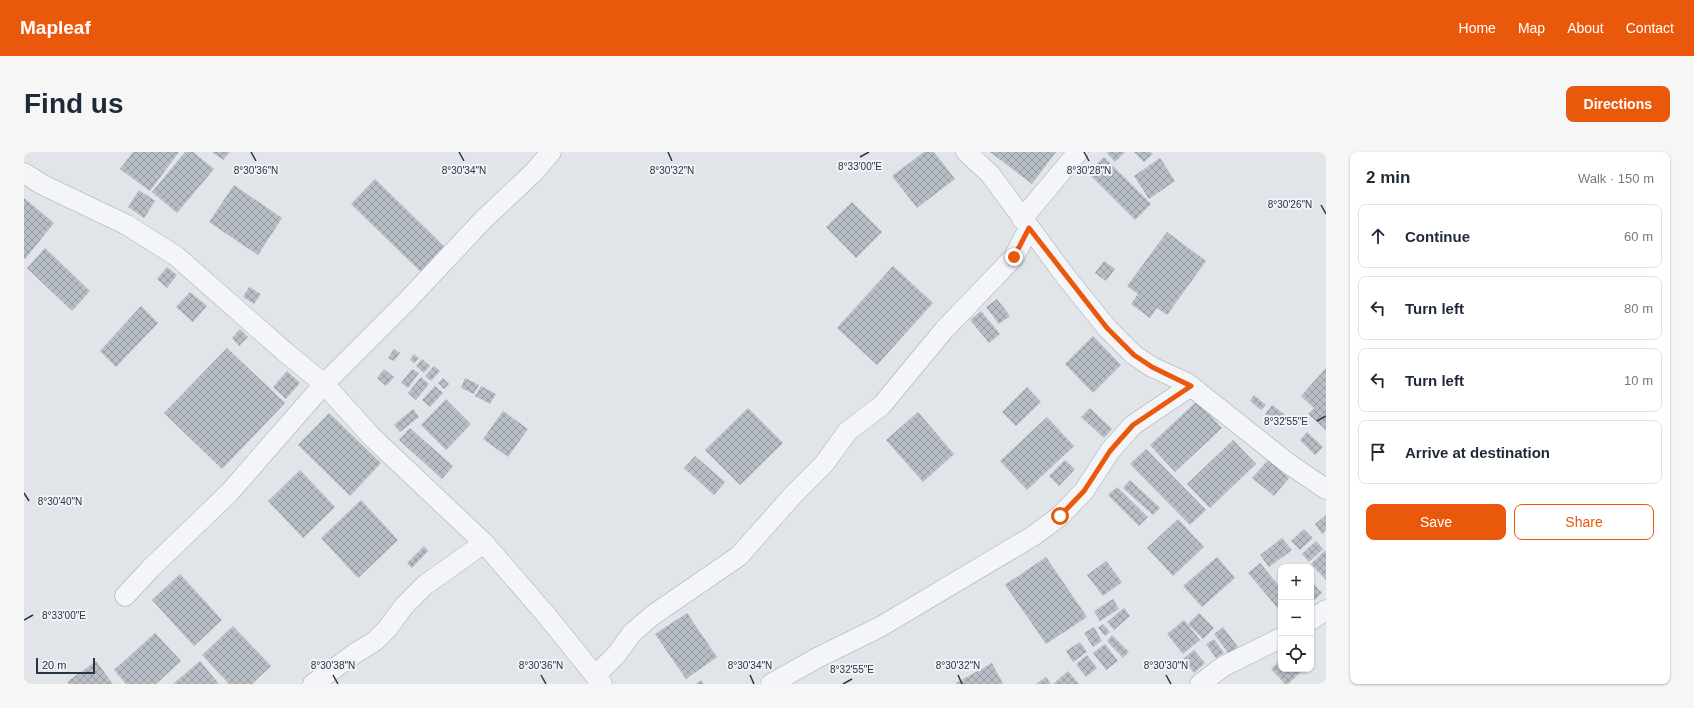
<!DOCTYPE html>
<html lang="en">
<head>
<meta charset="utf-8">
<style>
  body { margin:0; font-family:Arial,sans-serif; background:#f6f6f7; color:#1f2937 }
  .controls { position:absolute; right:12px; bottom:12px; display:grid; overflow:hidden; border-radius:8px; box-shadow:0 1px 3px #0004 }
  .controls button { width:36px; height:36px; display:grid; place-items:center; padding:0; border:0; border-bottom:1px solid #e0e1e3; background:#fff; color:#1f2937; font:20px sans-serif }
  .scale { position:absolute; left:12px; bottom:10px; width:59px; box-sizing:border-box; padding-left:4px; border:2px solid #293341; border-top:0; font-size:11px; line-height:14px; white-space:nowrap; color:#293341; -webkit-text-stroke:3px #f0f3f7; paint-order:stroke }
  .stop { position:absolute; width:12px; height:12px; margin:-9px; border:3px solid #ea580c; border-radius:50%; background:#fff }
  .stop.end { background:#ea580c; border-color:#fff; box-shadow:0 1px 4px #0008 }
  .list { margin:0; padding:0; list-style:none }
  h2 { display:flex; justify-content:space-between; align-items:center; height:52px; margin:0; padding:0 16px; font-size:17px }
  h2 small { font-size:13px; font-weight:400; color:#747a83 }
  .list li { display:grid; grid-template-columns:26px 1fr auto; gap:12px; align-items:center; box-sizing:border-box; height:64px; margin:0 8px 8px; padding:0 8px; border:1px solid #e0e1e3; border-radius:8px }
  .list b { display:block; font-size:15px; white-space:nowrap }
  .list em { font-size:13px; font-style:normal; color:#747a83 }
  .actions { display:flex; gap:8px; padding:12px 16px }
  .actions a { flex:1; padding:9px 0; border:1px solid #ea580c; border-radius:8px; text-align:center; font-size:14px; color:#ea580c }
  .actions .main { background:#ea580c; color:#fff }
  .icon { flex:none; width:22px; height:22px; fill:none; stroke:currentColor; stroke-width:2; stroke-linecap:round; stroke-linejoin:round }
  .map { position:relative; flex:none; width:1302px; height:532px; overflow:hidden; border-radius:8px }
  header { display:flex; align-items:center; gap:24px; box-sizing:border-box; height:56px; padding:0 20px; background:#ea580c; color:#fff }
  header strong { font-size:19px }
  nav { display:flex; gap:22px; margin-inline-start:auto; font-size:14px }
  .intro { display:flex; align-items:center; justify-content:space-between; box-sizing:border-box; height:96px; padding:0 24px }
  h1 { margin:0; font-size:28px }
  .button { padding:10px 18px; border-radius:8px; background:#ea580c; color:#fff; font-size:14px; font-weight:700 }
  main { display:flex; gap:24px; padding:0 24px }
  aside { flex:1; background:#fff; border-radius:8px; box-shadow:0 1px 3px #0004 }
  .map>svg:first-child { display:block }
</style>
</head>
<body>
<header>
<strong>Mapleaf</strong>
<nav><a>Home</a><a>Map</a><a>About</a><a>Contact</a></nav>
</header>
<div class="intro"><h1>Find us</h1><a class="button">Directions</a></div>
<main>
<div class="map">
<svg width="1302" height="532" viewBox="0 0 1302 532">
  <defs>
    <pattern id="building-cross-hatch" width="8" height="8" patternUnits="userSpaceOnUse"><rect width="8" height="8" fill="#b8bec6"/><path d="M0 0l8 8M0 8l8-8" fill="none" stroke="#969ba2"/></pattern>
  </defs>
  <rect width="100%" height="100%" fill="#e1e4e9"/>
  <g fill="url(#building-cross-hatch)">
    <polygon points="109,0 155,0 126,39 96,17"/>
    <polygon points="161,0 169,0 190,17 153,61 128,40"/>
    <polygon points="188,0 206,0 199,8"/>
    <polygon points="900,0 910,0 931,27 893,56 868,24"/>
    <polygon points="966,0 1032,0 1008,32"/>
    <polygon points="1084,0 1101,0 1091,10 1083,1"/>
    <polygon points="1110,0 1126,0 1129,2 1120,10"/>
    <polygon points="1080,5 1127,52 1111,68 1064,21"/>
    <polygon points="1136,6 1151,29 1125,47 1110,24"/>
    <polygon points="351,27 424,98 400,123 327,52"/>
    <polygon points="210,33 258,66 234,103 185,70"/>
    <polygon points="115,38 131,49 120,66 104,55"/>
    <polygon points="0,46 30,71 1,107 0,106"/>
    <polygon points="828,50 858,80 832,106 802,75"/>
    <polygon points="1143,80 1182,109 1143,163 1133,156 1126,166 1107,152 1114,142 1103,134"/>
    <polygon points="21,96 66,139 48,159 3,116"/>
    <polygon points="1080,109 1091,117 1082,129 1071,121"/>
    <polygon points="869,114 909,151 853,213 813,176"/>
    <polygon points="143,115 153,123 143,136 133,127"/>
    <polygon points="225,135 237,142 230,152 219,145"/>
    <polygon points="166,140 183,154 169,170 152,155"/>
    <polygon points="973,147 986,164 975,172 962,155"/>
    <polygon points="117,154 134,171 92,215 76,199"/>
    <polygon points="957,159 976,182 965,191 946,168"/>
    <polygon points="216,177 224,185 215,194 208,186"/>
    <polygon points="1069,184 1097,213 1069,241 1041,212"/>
    <polygon points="203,196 261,251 198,317 140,261"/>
    <polygon points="370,197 376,201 370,209 364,206"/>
    <polygon points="390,202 395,206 390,211 386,208"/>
    <polygon points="398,207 406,214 400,221 392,214"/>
    <polygon points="410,214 416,219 407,229 401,224"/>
    <polygon points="1302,216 1302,278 1284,262 1290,256 1277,244"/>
    <polygon points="360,217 370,225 362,234 353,226"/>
    <polygon points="388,217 395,221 384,236 377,231"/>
    <polygon points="263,219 276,231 262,247 249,235"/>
    <polygon points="397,225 405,232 392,248 384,241"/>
    <polygon points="419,226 425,232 420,237 414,231"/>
    <polygon points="441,226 455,233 450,242 437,236"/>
    <polygon points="411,234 419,241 406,255 398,248"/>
    <polygon points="457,234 472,242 466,252 451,244"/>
    <polygon points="1003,235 1017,250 992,274 978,260"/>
    <polygon points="1230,243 1242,253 1237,258 1226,249"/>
    <polygon points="422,247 447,272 422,298 397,273"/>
    <polygon points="1173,249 1198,276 1151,320 1126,293"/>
    <polygon points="1248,253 1264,265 1257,275 1241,262"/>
    <polygon points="724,256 759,291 716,333 681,298"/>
    <polygon points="1066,256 1088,277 1080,286 1057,265"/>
    <polygon points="389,257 395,265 376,280 370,273"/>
    <polygon points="479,259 504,277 484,305 459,287"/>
    <polygon points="894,260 930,302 899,330 862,288"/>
    <polygon points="305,261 357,311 326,344 274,293"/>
    <polygon points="1023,265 1050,294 1003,338 976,309"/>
    <polygon points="386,276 429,314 418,327 375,288"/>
    <polygon points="1283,280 1299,295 1291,303 1276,288"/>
    <polygon points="1209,288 1232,312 1186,356 1163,332"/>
    <polygon points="1122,297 1182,358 1166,373 1106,312"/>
    <polygon points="671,304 701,330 690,343 660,316"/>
    <polygon points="1041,308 1051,317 1035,334 1025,324"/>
    <polygon points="1244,308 1265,326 1250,344 1228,326"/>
    <polygon points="276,318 311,355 279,386 244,349"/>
    <polygon points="1106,328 1136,356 1129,363 1099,336"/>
    <polygon points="1093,335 1124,365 1115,374 1084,343"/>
    <polygon points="337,348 374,388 334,426 297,386"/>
    <polygon points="1302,363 1302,378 1298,382 1291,372"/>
    <polygon points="1154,367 1180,395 1149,424 1123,396"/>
    <polygon points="1280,377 1289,386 1276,398 1267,389"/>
    <polygon points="1258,386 1268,398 1245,415 1236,403"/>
    <polygon points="1292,389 1299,397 1285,410 1278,402"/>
    <polygon points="400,394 404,399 388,416 383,411"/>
    <polygon points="1301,398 1302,400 1302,428 1287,412"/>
    <polygon points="1022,405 1063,465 1022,492 981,433"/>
    <polygon points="1193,405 1211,426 1178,455 1159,434"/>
    <polygon points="1082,409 1098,430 1079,444 1063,423"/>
    <polygon points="1236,411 1257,436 1257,460 1224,421"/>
    <polygon points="156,422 198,468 170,494 128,448"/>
    <polygon points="1287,429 1298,441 1287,451"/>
    <polygon points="1089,447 1095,457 1076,469 1070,459"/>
    <polygon points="1100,456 1106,464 1090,478 1083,470"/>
    <polygon points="663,461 693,505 662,527 631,482"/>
    <polygon points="1175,461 1190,476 1179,487 1164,472"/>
    <polygon points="1160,468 1176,488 1159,502 1143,482"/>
    <polygon points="1079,472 1086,480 1081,484 1074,476"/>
    <polygon points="209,474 247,514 228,532 205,532 178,503"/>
    <polygon points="1070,475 1078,489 1069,495 1060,481"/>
    <polygon points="1199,475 1214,495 1205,502 1190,482"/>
    <polygon points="131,481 157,509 132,532 102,532 90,518"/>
    <polygon points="1088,483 1105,500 1099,506 1083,489"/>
    <polygon points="1190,487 1200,501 1192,506 1182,492"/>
    <polygon points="1056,490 1063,500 1049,510 1042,499"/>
    <polygon points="1081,492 1094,509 1082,518 1069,501"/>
    <polygon points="1170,498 1181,511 1170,521 1159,507"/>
    <polygon points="1063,503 1073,516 1062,525 1052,512"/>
    <polygon points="1257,507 1257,517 1280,517 1264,532 1261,532 1247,517"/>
    <polygon points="72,509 89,532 45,532 43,530"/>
    <polygon points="176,509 195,532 149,532"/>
    <polygon points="968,511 979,532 933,532 932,531"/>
    <polygon points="1044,519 1055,532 1029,532"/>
    <polygon points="1022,525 1027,532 1012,532"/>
    <polygon points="677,528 680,532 672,532"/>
  </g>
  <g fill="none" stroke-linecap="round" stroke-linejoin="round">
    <g stroke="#a6abb3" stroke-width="21">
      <g id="minor">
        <polyline points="527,0 510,20 459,68 383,149 300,232 348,285 460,391 523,464 578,532"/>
        <polyline points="942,0 966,22 1042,125 1083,176 1110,203 1128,215 1163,231 1265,312 1302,337"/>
        <polyline points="0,21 19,33 103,73 152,104 260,199 300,232 205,341 127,416 101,444"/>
        <polyline points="998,67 1054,0"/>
        <polyline points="1287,468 1302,458"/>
        <polyline points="571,524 593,502 608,481 629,463 715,404 769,343 800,312 824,279 858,253 920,178 990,105 1005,76"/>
        <polyline points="289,532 330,502 351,489 363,477 380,454 401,433 460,391"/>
        <polyline points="747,532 793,506 856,475 1009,384 1036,364 1060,339 1086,299 1109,273 1167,234"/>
        <polyline points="1176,532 1200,514 1257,486"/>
      </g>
    </g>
    <use href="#minor" stroke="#f4f5f8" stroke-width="20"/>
  </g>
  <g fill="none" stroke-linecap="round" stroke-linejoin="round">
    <polyline stroke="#ea580c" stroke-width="5" points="990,105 1005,76 1083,176 1110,203 1128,215 1167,234 1109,273 1086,299 1060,339 1036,364"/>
  </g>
  <path fill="none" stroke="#293341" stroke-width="1.5" d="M227 0 232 9M435 0 440 9M644 0 648 9M1060 0 1065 9M836 5 845 0M1297 53 1302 62M1293 269 1302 264M0 341 5 349M0 468 9 463M309 523 314 532M517 523 522 532M726 523 730 532M934 523 938 532M1142 523 1147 532M819 532 828 527"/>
  <g font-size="10" text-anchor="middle" fill="#293341" stroke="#f0f3f7" stroke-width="4" stroke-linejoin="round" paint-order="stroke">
    <text x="836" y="18">8°33'00"E</text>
    <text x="232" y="22">8°30'36"N</text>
    <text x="440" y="22">8°30'34"N</text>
    <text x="648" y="22">8°30'32"N</text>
    <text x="1065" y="22">8°30'28"N</text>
    <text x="1266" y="56">8°30'26"N</text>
    <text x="1262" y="273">8°32'55"E</text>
    <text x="36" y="353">8°30'40"N</text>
    <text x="40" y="467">8°33'00"E</text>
    <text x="309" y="517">8°30'38"N</text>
    <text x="517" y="517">8°30'36"N</text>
    <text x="726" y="517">8°30'34"N</text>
    <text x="934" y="517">8°30'32"N</text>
    <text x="1142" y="517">8°30'30"N</text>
    <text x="828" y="521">8°32'55"E</text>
  </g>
</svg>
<div class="controls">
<button>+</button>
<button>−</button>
<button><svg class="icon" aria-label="locate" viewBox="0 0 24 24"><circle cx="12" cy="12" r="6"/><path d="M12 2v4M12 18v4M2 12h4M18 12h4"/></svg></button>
</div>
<div class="scale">20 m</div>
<div class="stop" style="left:1036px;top:364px"></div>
<div class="stop end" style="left:990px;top:105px"></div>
</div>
<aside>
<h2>2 min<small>Walk · 150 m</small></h2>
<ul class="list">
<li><svg class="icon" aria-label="ahead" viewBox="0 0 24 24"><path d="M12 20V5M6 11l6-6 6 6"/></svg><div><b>Continue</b></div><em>60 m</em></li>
<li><svg class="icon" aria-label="left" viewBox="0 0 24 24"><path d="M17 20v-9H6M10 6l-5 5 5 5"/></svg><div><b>Turn left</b></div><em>80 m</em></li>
<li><svg class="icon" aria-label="left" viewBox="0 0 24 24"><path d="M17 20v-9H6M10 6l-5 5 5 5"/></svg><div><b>Turn left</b></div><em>10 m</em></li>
<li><svg class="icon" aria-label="arrive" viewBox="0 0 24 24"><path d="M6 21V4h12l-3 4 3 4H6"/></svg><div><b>Arrive at destination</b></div></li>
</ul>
<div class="actions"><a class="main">Save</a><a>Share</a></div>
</aside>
</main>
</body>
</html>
